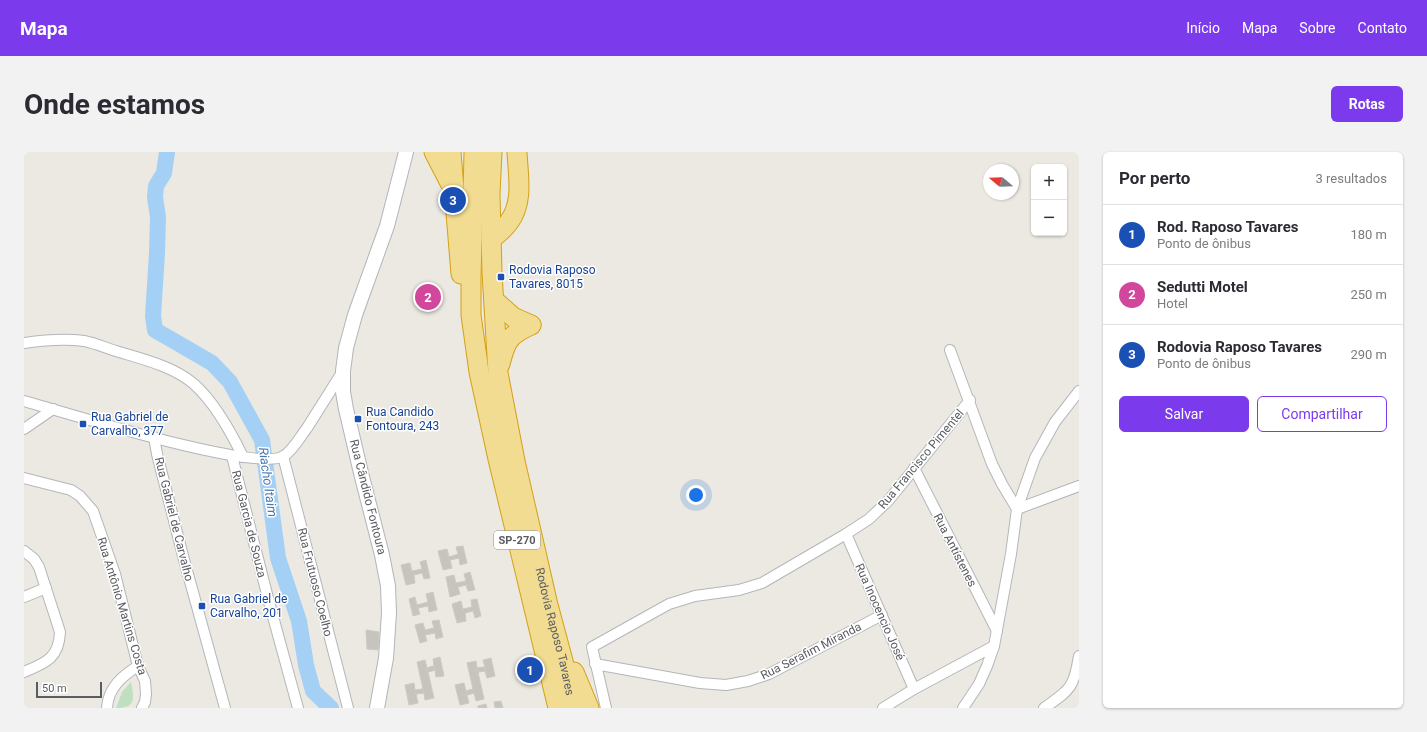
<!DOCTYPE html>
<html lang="pt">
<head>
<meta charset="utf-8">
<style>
  body { margin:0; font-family:Roboto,sans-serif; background:#f2f2f3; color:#2b2b33 }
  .controls { position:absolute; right:12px; top:12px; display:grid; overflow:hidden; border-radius:6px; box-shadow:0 1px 3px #0004 }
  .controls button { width:36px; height:36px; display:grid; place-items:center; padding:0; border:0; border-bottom:1px solid #e1e1e2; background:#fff; color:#2b2b33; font:20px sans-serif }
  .compass { position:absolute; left:959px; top:12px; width:36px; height:36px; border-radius:50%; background:#fff; box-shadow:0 1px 3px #0004; rotate:289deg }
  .scale { position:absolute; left:12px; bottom:10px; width:66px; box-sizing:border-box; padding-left:4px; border:2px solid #595c60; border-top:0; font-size:11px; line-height:14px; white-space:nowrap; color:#595c60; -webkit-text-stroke:3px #fff; paint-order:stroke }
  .you { position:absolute; left:672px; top:343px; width:14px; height:14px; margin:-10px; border:3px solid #fff; border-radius:50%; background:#1a73e8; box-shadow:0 0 0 6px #1a73e833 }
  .badge { display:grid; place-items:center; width:26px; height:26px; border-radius:50%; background:#7c3aed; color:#fff; font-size:13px; font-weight:700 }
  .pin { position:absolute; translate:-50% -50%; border:2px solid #fff; box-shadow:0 1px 4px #0006 }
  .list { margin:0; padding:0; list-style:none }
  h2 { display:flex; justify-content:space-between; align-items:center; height:52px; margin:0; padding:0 16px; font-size:17px }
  h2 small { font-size:13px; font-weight:400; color:#7c7c81 }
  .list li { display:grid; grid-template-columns:26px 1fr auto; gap:12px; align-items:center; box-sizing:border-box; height:60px; padding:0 16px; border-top:1px solid #e1e1e2 }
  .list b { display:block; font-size:15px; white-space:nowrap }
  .list p { margin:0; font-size:13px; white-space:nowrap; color:#7c7c81 }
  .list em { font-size:13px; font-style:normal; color:#7c7c81 }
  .actions { display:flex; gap:8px; padding:12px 16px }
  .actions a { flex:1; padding:9px 0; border:1px solid #7c3aed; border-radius:6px; text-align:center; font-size:14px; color:#7c3aed }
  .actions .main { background:#7c3aed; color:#fff }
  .map { position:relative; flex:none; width:1055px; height:556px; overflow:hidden; border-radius:6px }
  header { display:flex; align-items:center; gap:24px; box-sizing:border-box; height:56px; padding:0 20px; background:#7c3aed; color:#fff }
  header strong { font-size:19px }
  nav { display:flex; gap:22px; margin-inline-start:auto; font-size:14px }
  .intro { display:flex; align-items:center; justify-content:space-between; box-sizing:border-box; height:96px; padding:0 24px }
  h1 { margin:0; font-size:28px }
  .button { padding:10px 18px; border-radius:6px; background:#7c3aed; color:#fff; font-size:14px; font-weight:700 }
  main { display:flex; gap:24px; padding:0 24px }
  aside { flex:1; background:#fff; border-radius:6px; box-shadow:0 1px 3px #0004 }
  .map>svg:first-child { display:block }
</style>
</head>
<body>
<header>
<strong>Mapa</strong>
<nav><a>Início</a><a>Mapa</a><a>Sobre</a><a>Contato</a></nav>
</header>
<div class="intro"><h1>Onde estamos</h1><a class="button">Rotas</a></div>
<main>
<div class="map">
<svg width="1055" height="556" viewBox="0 0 1055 556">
  <rect width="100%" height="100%" fill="#ebe9e1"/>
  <path fill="#bfe0c0" d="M107 530C110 546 113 556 92 556L98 540Z"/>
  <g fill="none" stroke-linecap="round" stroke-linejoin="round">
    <polyline stroke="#a5d0f6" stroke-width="16" points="143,0 140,21 132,34 131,45 134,65 133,101 129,164 131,178 188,211 206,230 238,288 254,406 275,469 282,513 289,539 307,556"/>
  </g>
  <g fill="#c6c4be" stroke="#cfcac0">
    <polygon points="439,394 443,411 436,413 435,406 426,408 428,416 419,418 414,399 423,397 425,405 434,402 432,395"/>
    <polygon points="402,408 406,426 400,427 398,421 390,423 391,431 382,433 377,413 386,411 388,419 398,417 396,410"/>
    <polygon points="446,420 451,438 444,439 442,433 434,435 436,442 426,445 422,425 430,423 432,431 442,429 440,422"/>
    <polygon points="409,440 413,458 405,460 404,454 394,456 396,462 389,464 385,447 391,445 393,453 404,450 402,442"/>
    <polygon points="453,447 457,464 451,466 449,459 441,461 442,469 433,471 428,452 437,449 439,457 448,455 447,448"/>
    <polygon points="415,468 419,485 412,487 411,481 401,483 403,489 396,491 391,473 399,471 401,478 410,476 408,469"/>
    <polygon points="342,478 355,480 354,498 343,497"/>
    <polygon points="416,505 420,524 412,525 411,518 404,520 410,546 401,548 400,541 392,542 394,551 385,553 381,533 390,531 391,538 399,537 393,510 401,508 403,516 410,514 409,507"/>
    <polygon points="467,506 471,524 463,526 461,519 454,520 460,547 452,549 450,541 443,543 445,551 436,553 431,533 440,531 442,539 449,537 443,511 452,509 453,516 461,515 459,508"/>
    <polygon points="410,514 411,518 404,520 403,516"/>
    <polygon points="460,515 461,519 454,520 453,516"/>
    <polygon points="399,537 400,541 392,542 391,538"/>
    <polygon points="449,537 450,541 443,543 442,539"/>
    <polygon points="477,549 479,556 471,556 470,550"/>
    <polygon points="462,552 463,556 454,556 454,554"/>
  </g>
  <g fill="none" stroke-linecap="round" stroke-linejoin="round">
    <g stroke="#b3b6ba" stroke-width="12">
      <g id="minor">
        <path d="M0 191C20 188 40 186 60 189 71 191 82 196 92 199 118 207 149 214 170 232 191 251 207 280 219 305"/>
        <polyline points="926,198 968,312 978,332 993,357 1055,334"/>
        <path d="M0 249C40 260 233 321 260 304 270 297 276 285 283 276 295 257 307 238 319 219"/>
        <polyline points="0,277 29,257"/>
        <polyline points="130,285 133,302 159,404 201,556"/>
        <polyline points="208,304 245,450 274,556"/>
        <polyline points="259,304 324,556"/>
        <polyline points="890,316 973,479"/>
        <polyline points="0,326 47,338 56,344 69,359 91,422 114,514 121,529 122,542 121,550 118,556"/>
        <polyline points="822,382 890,537"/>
        <path d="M0 399 10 407 15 415 36 480C35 506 22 511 0 520"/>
        <polyline points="0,445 22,436"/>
        <polyline points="571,512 676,531 702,533 724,529 745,522 858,463"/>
        <path d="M83 556C84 536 98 524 114 514"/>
        <polyline points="582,556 568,495 645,452 671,444 715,438 738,431 822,382 845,367 864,349 946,248"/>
        <polyline points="859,556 890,537 970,494"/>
        <polyline points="939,556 955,532 963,514 970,494 987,402 993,357 1011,306 1031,270 1055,239"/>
        <path d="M1020 556C1046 538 1050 536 1055 504"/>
      </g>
    </g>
    <g stroke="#b2b5ba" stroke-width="16">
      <polyline id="secondary" points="353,556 362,506 365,461 364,434 358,403 337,321 322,257 319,240 319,219 322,196 331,163 363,74 382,0"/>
    </g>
    <g stroke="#d5a016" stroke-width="21">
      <g id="motorway">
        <polyline points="410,0 426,31"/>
        <polyline points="427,0 437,122"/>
        <polyline points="450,0 447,128 447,163 455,220 474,307 534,556"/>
        <path id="s1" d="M468 0 466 42 468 121 474 221 491 309 524 453 539 509 549 556"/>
        <path d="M467 87C474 82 480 77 485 70 500 50 494 23 493 0"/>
        <polyline points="470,148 489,165 507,173"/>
        <path d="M476 212C482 188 485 183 507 173"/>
        <polyline points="550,520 565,556"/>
      </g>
    </g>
    <use href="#minor" stroke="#fff" stroke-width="10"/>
    <use href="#secondary" stroke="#fff" stroke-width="14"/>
    <use href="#motorway" stroke="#f2dc91" stroke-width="19"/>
  </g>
  <g fill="#1a4fb4" stroke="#fff" stroke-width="1.5">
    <rect x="473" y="121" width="8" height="8" rx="2"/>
    <rect x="330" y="263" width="8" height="8" rx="2"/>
    <rect x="55" y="268" width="8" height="8" rx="2"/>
    <rect x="174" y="450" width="8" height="8" rx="2"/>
  </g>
  <g text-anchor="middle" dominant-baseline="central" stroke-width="3" stroke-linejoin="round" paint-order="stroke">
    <rect fill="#fff" stroke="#8b8d90" stroke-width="1" x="470" y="379" width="46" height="18" rx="3"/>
    <g font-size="11" font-weight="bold" fill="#595c60">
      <text x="493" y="388">SP-270</text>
    </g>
    <g font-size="12" fill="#164399" stroke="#fff" text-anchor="start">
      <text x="485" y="118">Rodovia Raposo<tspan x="485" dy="14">Tavares, 8015</tspan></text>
      <text x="342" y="260">Rua Candido<tspan x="342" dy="14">Fontoura, 243</tspan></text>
      <text x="67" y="265">Rua Gabriel de<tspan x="67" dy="14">Carvalho, 377</tspan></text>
      <text x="186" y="447">Rua Gabriel de<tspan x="186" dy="14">Carvalho, 201</tspan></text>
    </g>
    <g font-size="12" fill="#595c60" stroke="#fff">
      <text transform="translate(897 307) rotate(-50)">Rua Francisco Pimentel</text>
      <text transform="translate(344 345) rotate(76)">Rua Cândido Fontoura</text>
      <text transform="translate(150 367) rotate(76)">Rua Gabriel de Carvalho</text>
      <text transform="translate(225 372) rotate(76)">Rua Garcia de Souza</text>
      <text transform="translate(931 398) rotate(63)">Rua Antístenes</text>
      <text transform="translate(291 430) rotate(76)">Rua Frutuoso Coelho</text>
      <text transform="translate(98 454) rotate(73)">Rua Antônio Martins Costa</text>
      <text transform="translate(856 460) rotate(66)">Rua Inocencio José</text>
      <text stroke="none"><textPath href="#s1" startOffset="486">Rodovia Raposo Tavares</textPath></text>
      <text transform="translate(787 499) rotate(-27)">Rua Serafim Miranda</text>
    </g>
    <g font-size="13" font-style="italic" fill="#4977ae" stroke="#fff">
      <text transform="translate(244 330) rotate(82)">Riacho Itaim</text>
    </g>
  </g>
</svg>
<div class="controls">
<button>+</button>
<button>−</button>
</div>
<svg class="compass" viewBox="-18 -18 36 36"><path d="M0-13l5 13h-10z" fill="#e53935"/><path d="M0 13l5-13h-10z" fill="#7c7c81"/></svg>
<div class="scale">50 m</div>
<div class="you"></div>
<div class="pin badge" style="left:506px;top:518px;background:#1a4fb4">1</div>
<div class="pin badge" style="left:404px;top:145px;background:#d1479c">2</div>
<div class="pin badge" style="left:429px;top:48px;background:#1a4fb4">3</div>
</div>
<aside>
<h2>Por perto<small>3 resultados</small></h2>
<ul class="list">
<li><span class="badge" style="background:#1a4fb4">1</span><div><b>Rod. Raposo Tavares</b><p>Ponto de ônibus</p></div><em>180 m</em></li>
<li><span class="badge" style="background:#d1479c">2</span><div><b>Sedutti Motel</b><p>Hotel</p></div><em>250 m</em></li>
<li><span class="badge" style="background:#1a4fb4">3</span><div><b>Rodovia Raposo Tavares</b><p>Ponto de ônibus</p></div><em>290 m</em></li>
</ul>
<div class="actions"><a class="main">Salvar</a><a>Compartilhar</a></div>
</aside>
</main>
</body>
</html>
